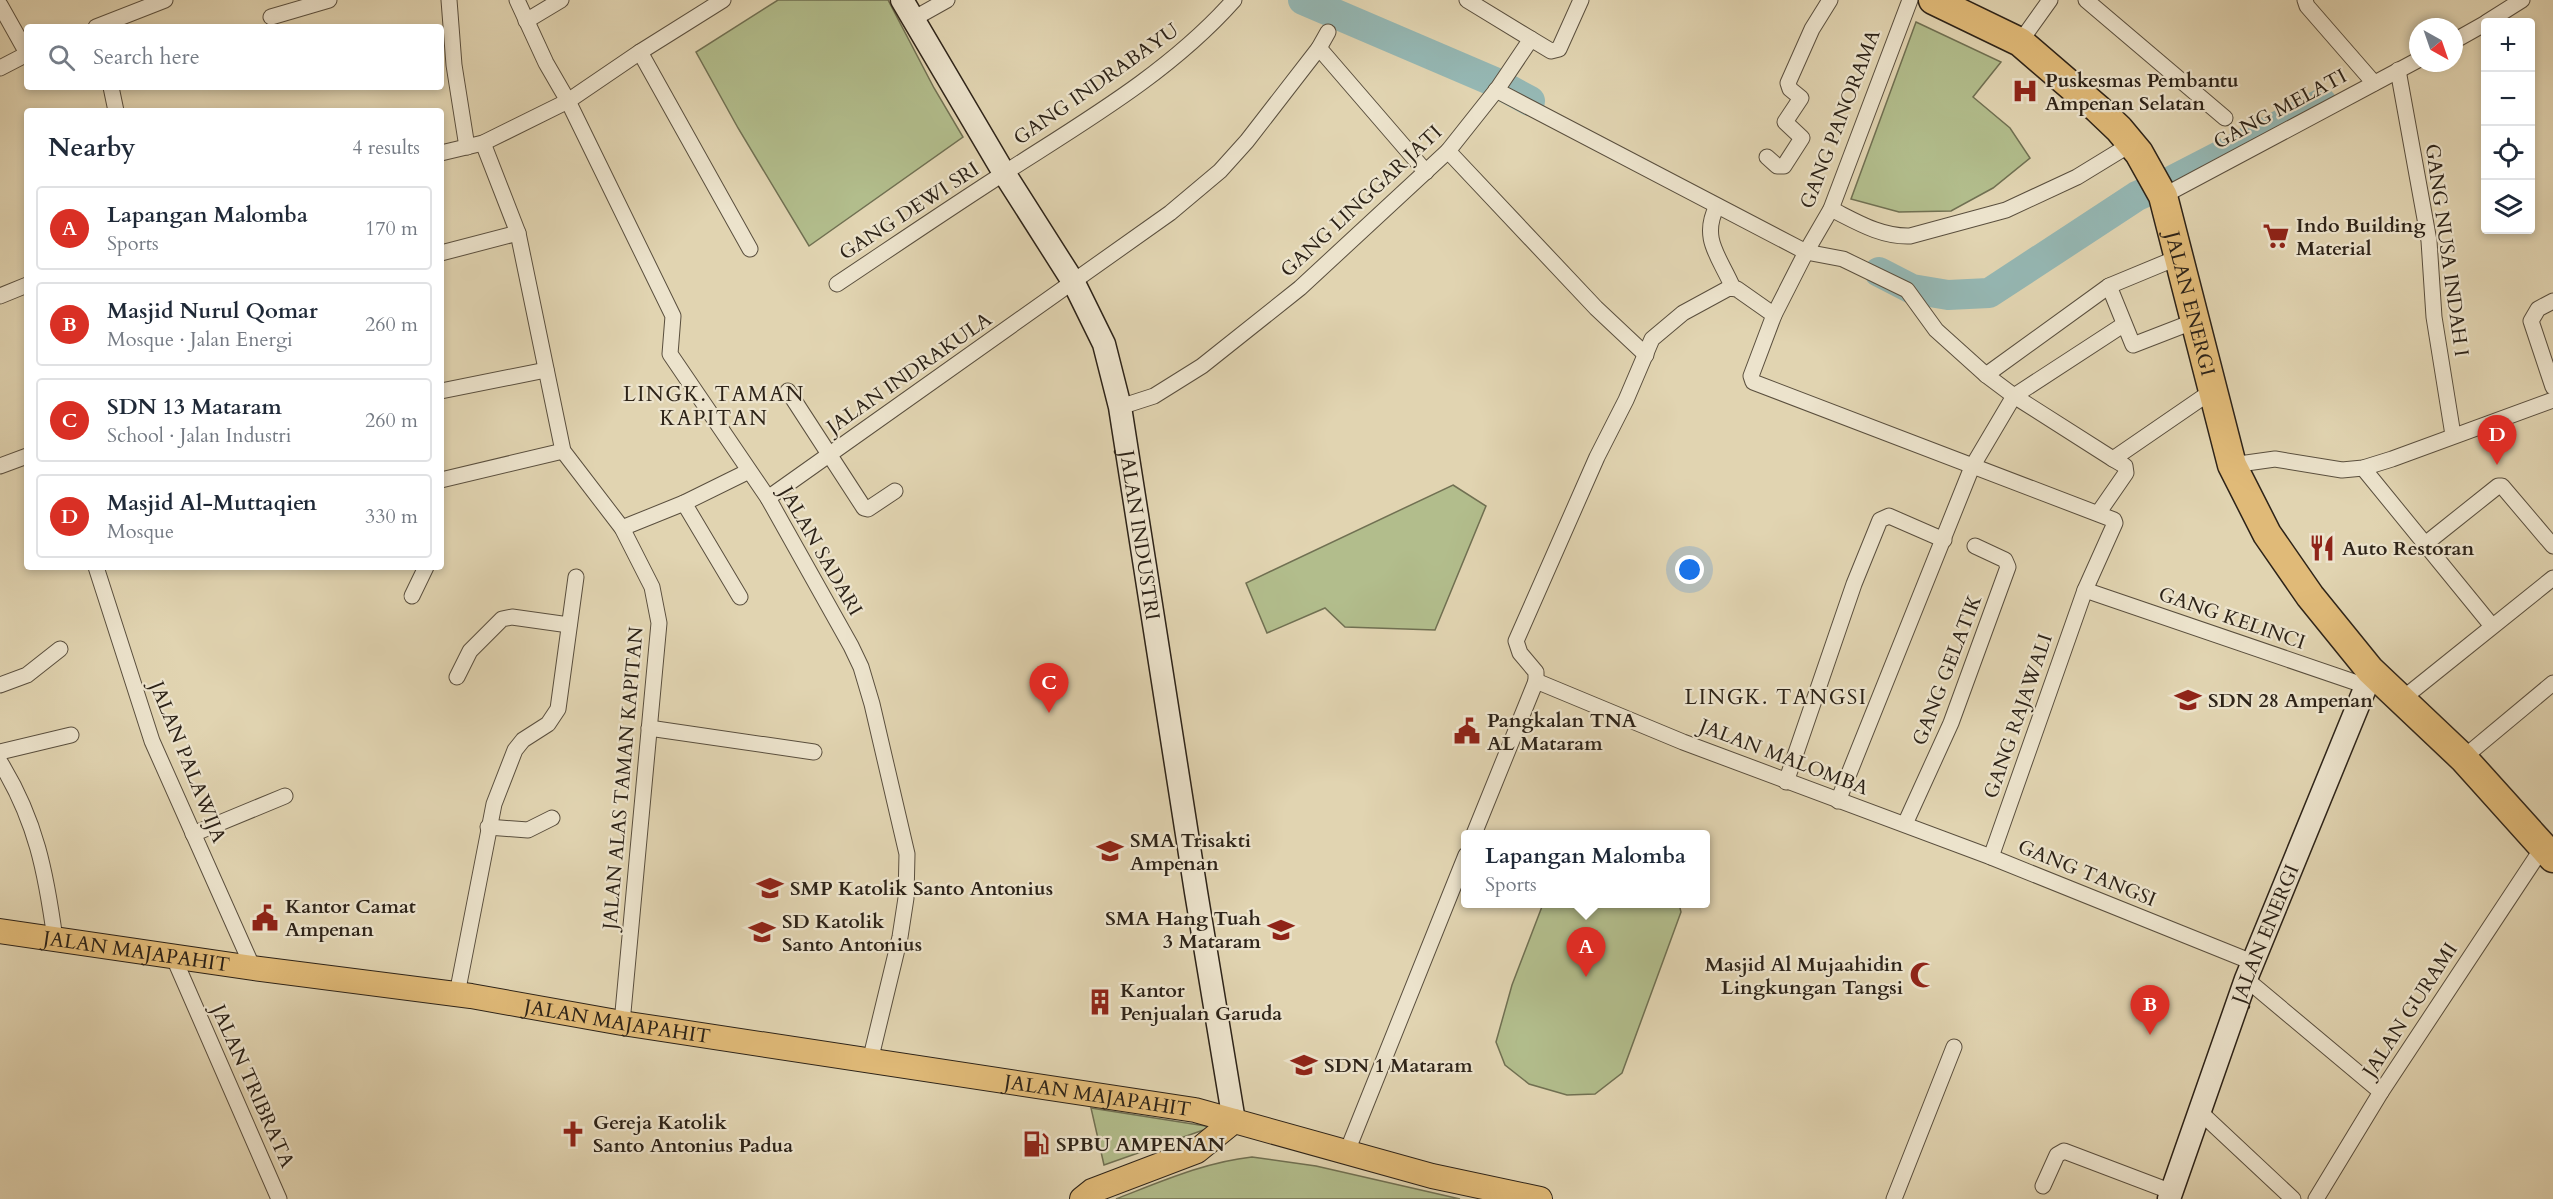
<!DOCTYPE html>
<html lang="en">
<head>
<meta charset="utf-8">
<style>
  body { margin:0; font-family:Cardo,serif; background:#f2f2f3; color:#1f2937 }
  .controls { position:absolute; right:18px; top:18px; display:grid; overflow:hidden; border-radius:6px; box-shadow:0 3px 9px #0003 }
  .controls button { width:54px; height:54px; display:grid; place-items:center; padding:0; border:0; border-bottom:2px solid #e0e1e3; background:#fff; color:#1f2937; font:30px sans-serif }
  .compass { position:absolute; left:2409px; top:18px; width:54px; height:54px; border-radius:50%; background:#fff; box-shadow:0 3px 9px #0003; rotate:140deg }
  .you { position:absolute; left:1690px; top:570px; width:21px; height:21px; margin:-15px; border:4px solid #fff; border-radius:50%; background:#1a73e8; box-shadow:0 0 0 9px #1a73e833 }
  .badge { display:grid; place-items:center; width:39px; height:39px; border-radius:50%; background:#d93025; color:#fff; font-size:20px; font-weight:700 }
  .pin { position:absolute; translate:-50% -50px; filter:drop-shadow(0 2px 3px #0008) }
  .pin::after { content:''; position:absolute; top:32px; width:21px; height:18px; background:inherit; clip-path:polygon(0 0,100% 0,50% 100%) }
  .popup { position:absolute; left:1461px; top:830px; width:249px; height:78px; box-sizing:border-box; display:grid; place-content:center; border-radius:6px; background:#fff; filter:drop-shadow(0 2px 4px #0005); font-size:20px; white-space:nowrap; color:#747a83 }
  .popup b { font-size:22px; color:#1f2937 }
  .popup::after { content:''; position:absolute; left:50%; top:100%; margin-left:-12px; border:12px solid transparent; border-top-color:#fff }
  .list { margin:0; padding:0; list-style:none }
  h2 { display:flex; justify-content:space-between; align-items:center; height:78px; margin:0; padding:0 24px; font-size:26px }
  h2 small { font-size:20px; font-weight:400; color:#747a83 }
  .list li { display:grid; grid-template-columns:39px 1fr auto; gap:18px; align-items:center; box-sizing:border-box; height:84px; margin:0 12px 12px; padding:0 12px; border:2px solid #e0e1e3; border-radius:6px }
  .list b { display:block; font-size:22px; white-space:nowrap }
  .list p { margin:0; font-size:20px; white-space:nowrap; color:#747a83 }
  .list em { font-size:20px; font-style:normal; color:#747a83 }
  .icon { flex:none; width:33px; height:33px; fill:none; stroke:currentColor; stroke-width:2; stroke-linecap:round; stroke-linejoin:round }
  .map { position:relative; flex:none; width:2553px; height:1199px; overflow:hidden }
  .search { position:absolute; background:#fff; box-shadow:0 3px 9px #0003; left:24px; top:24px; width:420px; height:66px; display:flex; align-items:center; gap:15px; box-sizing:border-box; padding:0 21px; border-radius:6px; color:#747a83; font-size:22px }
  .panel { position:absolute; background:#fff; box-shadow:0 3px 9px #0003; left:24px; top:108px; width:420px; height:462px; border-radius:6px }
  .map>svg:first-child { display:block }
</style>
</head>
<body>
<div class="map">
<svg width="2553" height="1199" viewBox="0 0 2553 1199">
  <rect width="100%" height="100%" fill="#e1d4b1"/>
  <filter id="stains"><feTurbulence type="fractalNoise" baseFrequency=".00333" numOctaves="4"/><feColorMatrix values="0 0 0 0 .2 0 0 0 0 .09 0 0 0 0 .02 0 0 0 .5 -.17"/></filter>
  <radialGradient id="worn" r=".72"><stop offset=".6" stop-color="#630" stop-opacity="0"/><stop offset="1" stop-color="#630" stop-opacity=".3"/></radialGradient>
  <g fill="#b2bd8c" stroke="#707052" stroke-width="1.5">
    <polygon points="778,0 888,0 934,88 963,137 809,246 738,128 696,52"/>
    <polygon points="1916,22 2001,62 1973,97 2010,128 2030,158 1993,188 1951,211 1899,212 1851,199"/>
    <polygon points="1453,485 1486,506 1435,630 1345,627 1325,608 1267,633 1246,583"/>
    <polygon points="1543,904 1679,904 1681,912 1622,1073 1595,1094 1567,1095 1529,1084 1505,1065 1496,1042 1512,985"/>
    <polygon points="1091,1108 1212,1127 1104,1165"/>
    <path d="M1252 1157 1316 1166 1460 1199H1116C1160 1182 1205 1162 1252 1157Z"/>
  </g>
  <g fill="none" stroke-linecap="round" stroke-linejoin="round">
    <g stroke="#95b7b3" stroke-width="30">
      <polyline points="1303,0 1497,83 1530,101"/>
      <polyline points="1879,272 1912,289 1948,295 1989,293 2137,196 2169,182 2322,103"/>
    </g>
    <g stroke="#5a4f3e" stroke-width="17">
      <g id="street">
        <polyline points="449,0 454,65 467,147"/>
        <polyline points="517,0 546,63 568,101 673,316 670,354 768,498 851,646 861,667 872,704 907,854 906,898 900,937 870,1061"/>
        <polyline points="1467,0 1531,39"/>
        <polyline points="1910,0 1831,209 1806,252 1843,259 1907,290 1936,330 1986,375 2014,396 2113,459"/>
        <polyline points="2086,0 2225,118"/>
        <polyline points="2305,0 2307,6 2374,83"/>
        <polyline points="0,5 27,53"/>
        <polyline points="271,17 329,0"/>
        <polyline points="913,19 947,0"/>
        <polyline points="526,21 561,0"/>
        <polyline points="2487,22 2522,0"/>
        <polyline points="96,27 165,0"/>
        <polyline points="2454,41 2486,23"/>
        <polyline points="2020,42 2050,0"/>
        <polyline points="1319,48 1426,172"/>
        <polyline points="640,52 750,249"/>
        <polyline points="0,68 27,54"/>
        <polyline points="2398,70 2429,241 2434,317 2453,435"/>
        <polyline points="111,87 116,111"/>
        <polyline points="1496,90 1806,252 1774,315"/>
        <polyline points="483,143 518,233 563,451 622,528 652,587 659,623 622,1023"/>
        <polyline points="1448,151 1596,308 1646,355"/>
        <polyline points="441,153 483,143 568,101 640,52 723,0"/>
        <polyline points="1767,157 1777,166 1784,166 1802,138 1785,122 1801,98 1790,89 1788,83 1812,29 1830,0"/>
        <polyline points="2163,196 2418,60"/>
        <path d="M1717 206C1700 239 1720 257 1733 288"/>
        <path d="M1831 209C1857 222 1881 237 1910 236L2006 210 2077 177 2131 144"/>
        <polyline points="441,253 518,233"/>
        <path d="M837 284C894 246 951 207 1009 170 1087 120 1171 71 1234 0"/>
        <polyline points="2109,286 2133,345 2195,321"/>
        <polyline points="0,296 27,285"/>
        <polyline points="2553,301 2538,309 2531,321 2553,387"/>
        <polyline points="1986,375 2109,286 2179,257"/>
        <polyline points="441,391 546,370"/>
        <polyline points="788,391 864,508 868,509 895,491"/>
        <polyline points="1120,407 1154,396 1202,366 1300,288 1448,151 1498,88 1531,39 1551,51 1559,49 1581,0"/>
        <polyline points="2232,465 2275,459 2342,470 2363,468 2392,459 2553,400"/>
        <polyline points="0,466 27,456"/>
        <polyline points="2363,468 2492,626"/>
        <polyline points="441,480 563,451"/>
        <polyline points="768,498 1170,213 1220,171 1247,141 1319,48 1328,32"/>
        <polyline points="684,503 740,597"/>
        <polyline points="2099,512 2126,473 2125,466 2113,459 2212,391"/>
        <polyline points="622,528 684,503 749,471"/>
        <polyline points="2424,545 2498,486 2502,486 2553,546"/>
        <polyline points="96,567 152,741 253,968"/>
        <polyline points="2085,590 2366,686"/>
        <polyline points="412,596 426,567"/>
        <polyline points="457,677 470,651 502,619 512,617 569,625"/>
        <polyline points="1536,681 1536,672 1520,653 1516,641 1597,457 1626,400 1652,339 1683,313 1729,288 1737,289 1774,315 1751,376 1753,382 2114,520 2115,523 2085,590 1991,857"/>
        <polyline points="0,685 27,675 60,649"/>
        <polyline points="2401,700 2553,578"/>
        <polyline points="649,728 814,752"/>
        <polyline points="0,752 71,735"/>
        <polyline points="2463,758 2553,683"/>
        <path d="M0 762C36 820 46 873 55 939"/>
        <polyline points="1786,782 1854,584 1880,520 1889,516 1944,540"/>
        <polyline points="1838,801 1972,467 2014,396 2123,325"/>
        <polyline points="1905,824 1951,723 2008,567 2005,560 1975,546"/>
        <polyline points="488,827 528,830 552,818"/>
        <polyline points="193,834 285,796"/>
        <polyline points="1474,834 1536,681 1683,742 1991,857 2252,962"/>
        <polyline points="173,956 279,1199"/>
        <polyline points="2246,979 2381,1092"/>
        <polyline points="457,994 494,804 515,750 523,740 548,724 558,709 576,577"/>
        <polyline points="2200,1112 2293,1199"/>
        <polyline points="1346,1154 1466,855"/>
        <polyline points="2043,1186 2057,1155 2064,1151 2172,1192"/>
        <polyline points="1894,1199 1954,1047"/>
        <polyline points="2316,1199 2381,1092 2543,847"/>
      </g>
    </g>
    <g stroke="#2d2318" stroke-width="25">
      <g id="secondary">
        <path id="s1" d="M902 0 1004 173 1074 283 1104 344 1120 407 1196 892 1234 1121"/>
        <path id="s2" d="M2169 1199 2246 979 2366 686 2374 673"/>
      </g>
    </g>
    <g stroke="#2d2318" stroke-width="26">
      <g id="primary">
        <path id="s3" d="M0 931 253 968 471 996 622 1023 1195 1110 1432 1176 1540 1199"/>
        <polyline points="1082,1199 1092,1191 1197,1151 1234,1121"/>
      </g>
    </g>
    <g stroke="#2d2318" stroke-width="31">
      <g id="highway">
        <path id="s4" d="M1933 0 2020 42 2098 109 2119 129 2139 153 2163 196 2232 465 2267 534 2310 596 2370 670 2463 758 2553 858"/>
      </g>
    </g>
    <use href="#street" stroke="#ece3cc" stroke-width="15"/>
    <use href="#secondary" stroke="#ece3cc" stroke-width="22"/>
    <use href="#primary" stroke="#e0ba78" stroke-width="24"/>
    <use href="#highway" stroke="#e0ba78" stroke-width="28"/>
  </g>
  <defs>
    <g id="hospital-bare" transform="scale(2.07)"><path d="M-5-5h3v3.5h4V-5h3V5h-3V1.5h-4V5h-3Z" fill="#8f2418" stroke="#ece3cc" stroke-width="2.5" paint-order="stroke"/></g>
    <g id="supermarket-bare" transform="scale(2.07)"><path d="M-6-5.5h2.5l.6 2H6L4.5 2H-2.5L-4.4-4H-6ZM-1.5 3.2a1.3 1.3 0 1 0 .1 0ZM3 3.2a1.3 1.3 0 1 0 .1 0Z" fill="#8f2418" stroke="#ece3cc" stroke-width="2.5" paint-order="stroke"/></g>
    <g id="restaurant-bare" transform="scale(2.07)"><path d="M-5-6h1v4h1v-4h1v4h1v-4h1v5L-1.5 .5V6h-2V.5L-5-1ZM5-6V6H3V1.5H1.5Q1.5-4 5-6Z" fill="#8f2418" stroke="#ece3cc" stroke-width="2.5" paint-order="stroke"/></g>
    <g id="school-bare" transform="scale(2.07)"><path d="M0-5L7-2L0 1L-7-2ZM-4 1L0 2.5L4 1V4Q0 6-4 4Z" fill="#8f2418" stroke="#ece3cc" stroke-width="2.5" paint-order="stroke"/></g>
    <g id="civic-bare" transform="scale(2.07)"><path d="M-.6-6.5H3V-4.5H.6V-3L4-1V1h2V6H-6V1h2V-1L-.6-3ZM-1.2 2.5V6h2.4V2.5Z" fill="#8f2418" stroke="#ece3cc" stroke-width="2.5" paint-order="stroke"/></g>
    <g id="mosque-bare" transform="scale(2.07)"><path d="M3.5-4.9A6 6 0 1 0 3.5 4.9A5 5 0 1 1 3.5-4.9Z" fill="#8f2418" stroke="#ece3cc" stroke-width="2.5" paint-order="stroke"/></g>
    <g id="building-bare" transform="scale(2.07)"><path d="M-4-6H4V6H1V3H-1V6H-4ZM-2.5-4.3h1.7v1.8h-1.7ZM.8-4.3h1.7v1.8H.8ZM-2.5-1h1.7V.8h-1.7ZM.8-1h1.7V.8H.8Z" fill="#8f2418" stroke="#ece3cc" stroke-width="2.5" paint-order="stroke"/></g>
    <g id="church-bare" transform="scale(2.07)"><path d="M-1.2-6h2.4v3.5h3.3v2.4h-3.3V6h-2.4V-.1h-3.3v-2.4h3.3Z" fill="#8f2418" stroke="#ece3cc" stroke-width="2.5" paint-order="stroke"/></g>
    <g id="fuel-bare" transform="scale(2.07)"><path d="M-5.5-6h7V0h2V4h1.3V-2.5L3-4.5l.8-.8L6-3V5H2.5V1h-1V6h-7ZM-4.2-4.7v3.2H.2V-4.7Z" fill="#8f2418" stroke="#ece3cc" stroke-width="2.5" paint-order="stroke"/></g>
  </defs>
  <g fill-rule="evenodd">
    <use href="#hospital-bare" x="2025" y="91"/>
    <use href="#supermarket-bare" x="2276" y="236"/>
    <use href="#restaurant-bare" x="2322" y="548"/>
    <use href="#school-bare" x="2188" y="700"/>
    <use href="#civic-bare" x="1467" y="731"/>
    <use href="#school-bare" x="1110" y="851"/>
    <use href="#school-bare" x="770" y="888"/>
    <use href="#civic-bare" x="265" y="918"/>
    <use href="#school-bare" x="1281" y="930"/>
    <use href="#school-bare" x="762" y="932"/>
    <use href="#mosque-bare" x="1923" y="975"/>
    <use href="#building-bare" x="1100" y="1002"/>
    <use href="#school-bare" x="1304" y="1065"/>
    <use href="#church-bare" x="573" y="1134"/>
    <use href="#fuel-bare" x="1036" y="1144"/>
  </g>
  <g text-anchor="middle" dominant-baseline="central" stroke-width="4.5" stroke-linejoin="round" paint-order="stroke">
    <g font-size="20" font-weight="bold" fill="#2d2318" stroke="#ece3cc" text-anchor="start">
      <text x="2045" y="80">Puskesmas Pembantu<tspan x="2045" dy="23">Ampenan Selatan</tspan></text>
      <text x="2296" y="225">Indo Building<tspan x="2296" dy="23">Material</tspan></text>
      <text x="2342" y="548">Auto Restoran</text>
      <text x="2208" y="700">SDN 28 Ampenan</text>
      <text x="1487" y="720">Pangkalan TNA<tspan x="1487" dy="23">AL Mataram</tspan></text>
      <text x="1130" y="840">SMA Trisakti<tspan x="1130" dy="23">Ampenan</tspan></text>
      <text x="790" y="888">SMP Katolik Santo Antonius</text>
      <text x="285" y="906">Kantor Camat<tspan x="285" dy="23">Ampenan</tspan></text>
      <text x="1261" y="918" text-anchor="end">SMA Hang Tuah<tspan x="1261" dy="23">3 Mataram</tspan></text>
      <text x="782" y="921">SD Katolik<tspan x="782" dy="23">Santo Antonius</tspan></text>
      <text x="1903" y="964" text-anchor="end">Masjid Al Mujaahidin<tspan x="1903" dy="23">Lingkungan Tangsi</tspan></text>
      <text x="1120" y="990">Kantor<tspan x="1120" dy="23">Penjualan Garuda</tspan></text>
      <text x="1324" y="1065">SDN 1 Mataram</text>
      <text x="593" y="1122">Gereja Katolik<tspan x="593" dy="23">Santo Antonius Padua</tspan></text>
      <text x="1056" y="1144">SPBU AMPENAN</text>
    </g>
    <g font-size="20" fill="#2d2318" stroke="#ece3cc">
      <text transform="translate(1096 84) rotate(-35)">GANG INDRABAYU</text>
      <text transform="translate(2280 109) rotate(-28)">GANG MELATI</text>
      <text transform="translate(1840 119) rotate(-69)">GANG PANORAMA</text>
      <text transform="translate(1361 201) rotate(-43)">GANG LINGGAR JATI</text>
      <text transform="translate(909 211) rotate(-33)">GANG DEWI SRI</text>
      <text transform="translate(2447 250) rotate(82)">GANG NUSA INDAH I</text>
      <text stroke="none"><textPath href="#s4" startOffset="420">JALAN ENERGI</textPath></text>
      <text transform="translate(909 373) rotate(-35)">JALAN INDRAKULA</text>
      <text stroke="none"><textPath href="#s1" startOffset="594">JALAN INDUSTRI</textPath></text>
      <text transform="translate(821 551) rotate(60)">JALAN SADARI</text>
      <text transform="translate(2232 618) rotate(19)">GANG KELINCI</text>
      <text transform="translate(1947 670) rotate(-69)">GANG GELATIK</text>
      <text transform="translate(2018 716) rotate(-71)">GANG RAJAWALI</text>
      <text transform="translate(1784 757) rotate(21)">JALAN MALOMBA</text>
      <text transform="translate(188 762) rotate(68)">JALAN PALAWIJA</text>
      <text transform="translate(623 778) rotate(-85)">JALAN ALAS TAMAN KAPITAN</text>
      <text transform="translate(2087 873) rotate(22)">GANG TANGSI</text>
      <text stroke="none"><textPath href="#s2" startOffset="282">JALAN ENERGI</textPath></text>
      <text stroke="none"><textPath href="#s3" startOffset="138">JALAN MAJAPAHIT</textPath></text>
      <text transform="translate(2410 1010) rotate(-57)">JALAN GURAMI</text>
      <text stroke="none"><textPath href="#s3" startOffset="624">JALAN MAJAPAHIT</textPath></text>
      <text transform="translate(253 1086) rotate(66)">JALAN TRIBRATA</text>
      <text stroke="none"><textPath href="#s3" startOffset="1110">JALAN MAJAPAHIT</textPath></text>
    </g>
    <g font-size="21" letter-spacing="1.5" fill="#2d2318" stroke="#ece3cc">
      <text x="714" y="394">LINGK. TAMAN<tspan x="714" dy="24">KAPITAN</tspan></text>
      <text x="1776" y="697">LINGK. TANGSI</text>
    </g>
  </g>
  <rect width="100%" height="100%" filter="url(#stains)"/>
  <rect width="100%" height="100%" fill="url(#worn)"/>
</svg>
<div class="controls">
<button>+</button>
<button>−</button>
<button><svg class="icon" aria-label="locate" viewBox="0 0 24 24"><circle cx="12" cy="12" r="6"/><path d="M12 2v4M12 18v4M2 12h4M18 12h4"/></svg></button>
<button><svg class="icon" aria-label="layers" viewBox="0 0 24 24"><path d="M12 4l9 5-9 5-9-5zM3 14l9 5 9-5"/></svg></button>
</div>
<svg class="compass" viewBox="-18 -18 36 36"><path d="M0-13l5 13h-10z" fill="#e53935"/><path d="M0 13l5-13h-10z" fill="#747a83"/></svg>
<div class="you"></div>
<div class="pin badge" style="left:1586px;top:977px">A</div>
<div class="popup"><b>Lapangan Malomba</b>Sports</div>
<div class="pin badge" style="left:2150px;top:1035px">B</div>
<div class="pin badge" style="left:1049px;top:713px">C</div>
<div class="pin badge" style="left:2497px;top:465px">D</div>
<div class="search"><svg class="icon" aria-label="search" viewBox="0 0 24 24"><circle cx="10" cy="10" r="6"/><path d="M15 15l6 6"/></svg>Search here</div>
<section class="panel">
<h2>Nearby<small>4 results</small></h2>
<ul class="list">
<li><span class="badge">A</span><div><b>Lapangan Malomba</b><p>Sports</p></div><em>170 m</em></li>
<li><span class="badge">B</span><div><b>Masjid Nurul Qomar</b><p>Mosque · Jalan Energi</p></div><em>260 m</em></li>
<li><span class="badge">C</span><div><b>SDN 13 Mataram</b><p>School · Jalan Industri</p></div><em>260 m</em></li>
<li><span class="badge">D</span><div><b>Masjid Al-Muttaqien</b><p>Mosque</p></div><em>330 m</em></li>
</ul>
</section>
</div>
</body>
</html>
